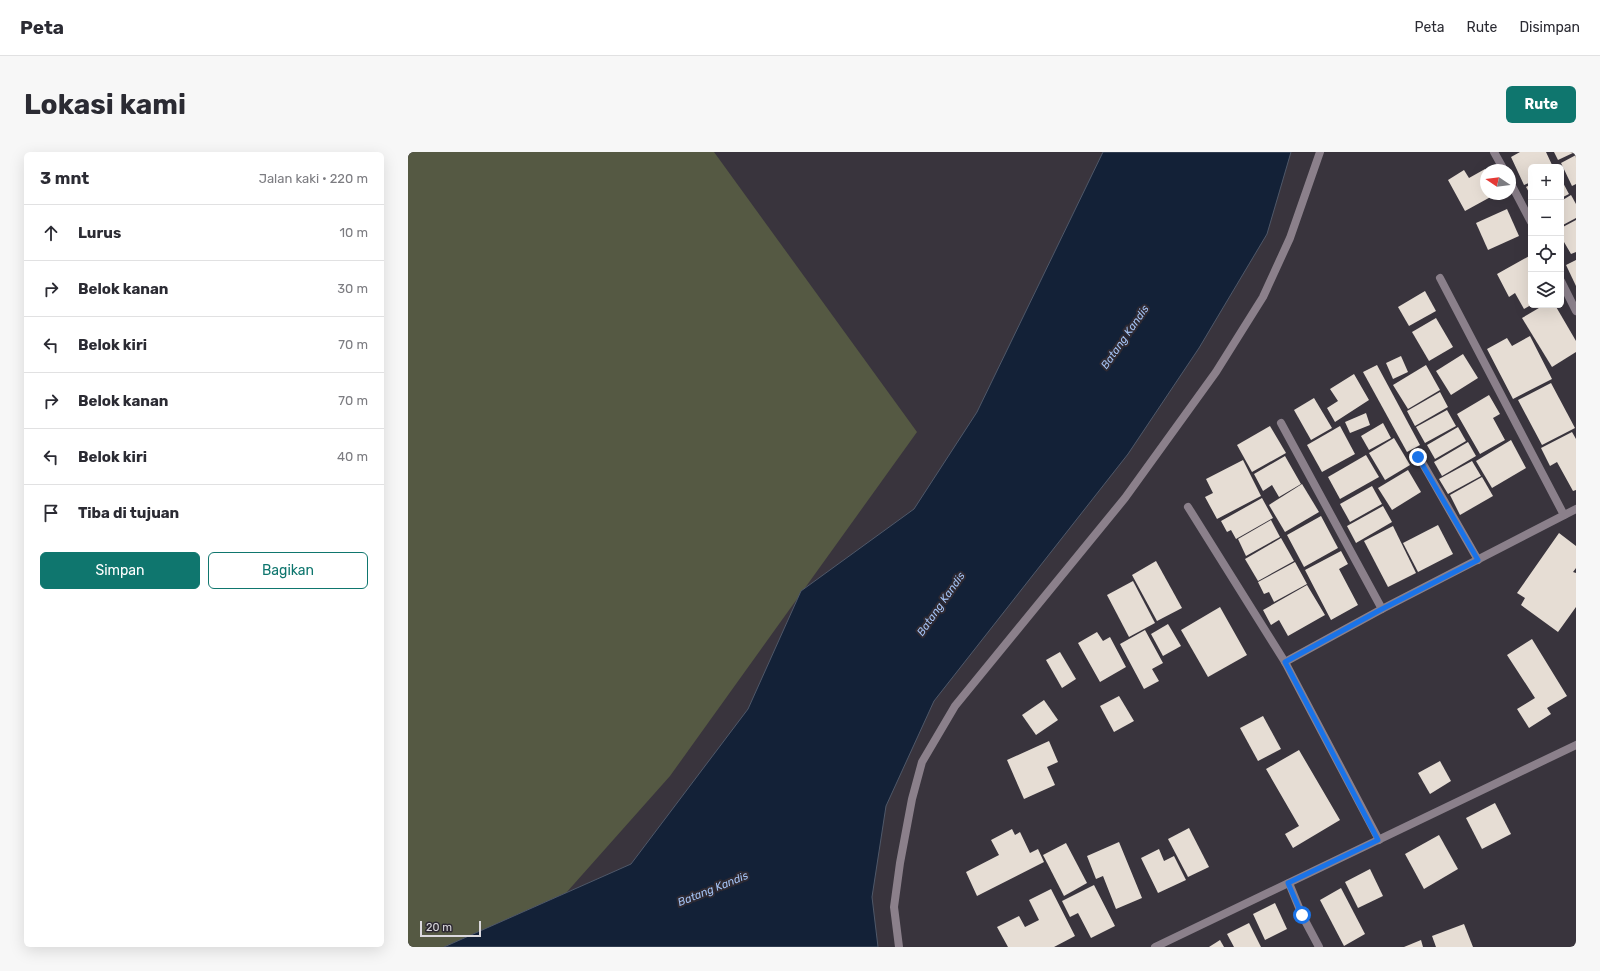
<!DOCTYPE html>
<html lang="id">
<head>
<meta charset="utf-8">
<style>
  body { margin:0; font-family:Rubik,sans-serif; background:#f7f7f7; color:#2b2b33 }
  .controls { position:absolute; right:12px; top:12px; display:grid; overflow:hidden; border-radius:6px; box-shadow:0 4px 16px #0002 }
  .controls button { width:36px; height:36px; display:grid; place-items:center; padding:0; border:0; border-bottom:1px solid #e1e1e2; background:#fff; color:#2b2b33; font:20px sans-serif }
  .compass { position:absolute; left:1072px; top:12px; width:36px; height:36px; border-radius:50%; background:#fff; box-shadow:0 4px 16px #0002; rotate:283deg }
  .scale { position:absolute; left:12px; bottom:10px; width:61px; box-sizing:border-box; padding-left:4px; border:2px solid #dbd9de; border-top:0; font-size:11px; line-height:14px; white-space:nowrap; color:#dbd9de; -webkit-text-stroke:3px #2e2a33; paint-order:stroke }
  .stop { position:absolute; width:12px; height:12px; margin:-9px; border:3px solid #1a73e8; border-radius:50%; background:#fff }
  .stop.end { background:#1a73e8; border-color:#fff; box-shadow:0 1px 4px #0008 }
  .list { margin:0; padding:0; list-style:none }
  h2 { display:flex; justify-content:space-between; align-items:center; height:52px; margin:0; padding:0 16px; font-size:17px }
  h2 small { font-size:13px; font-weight:400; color:#7c7c81 }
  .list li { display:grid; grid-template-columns:26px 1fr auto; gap:12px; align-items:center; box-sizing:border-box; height:56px; padding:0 16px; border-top:1px solid #e1e1e2 }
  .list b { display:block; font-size:15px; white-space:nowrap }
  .list em { font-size:13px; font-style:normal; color:#7c7c81 }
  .actions { display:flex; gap:8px; padding:12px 16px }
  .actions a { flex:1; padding:9px 0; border:1px solid #0f766e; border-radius:6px; text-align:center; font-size:14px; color:#0f766e }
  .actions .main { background:#0f766e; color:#fff }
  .icon { flex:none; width:22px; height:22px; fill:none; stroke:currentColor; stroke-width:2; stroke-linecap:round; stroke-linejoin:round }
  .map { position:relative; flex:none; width:1168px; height:795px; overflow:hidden; border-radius:6px }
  header { display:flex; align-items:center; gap:24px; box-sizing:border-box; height:56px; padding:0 20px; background:#fff; border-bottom:1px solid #e1e1e2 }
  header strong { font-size:19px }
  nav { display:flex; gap:22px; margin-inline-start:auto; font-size:14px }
  .intro { display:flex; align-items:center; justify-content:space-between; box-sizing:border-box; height:96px; padding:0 24px }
  h1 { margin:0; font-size:28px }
  .button { padding:10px 18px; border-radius:6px; background:#0f766e; color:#fff; font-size:14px; font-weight:700 }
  main { display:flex; gap:24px; padding:0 24px }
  aside { flex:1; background:#fff; border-radius:6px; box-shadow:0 4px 16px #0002 }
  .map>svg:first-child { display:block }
</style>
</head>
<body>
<header>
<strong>Peta</strong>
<nav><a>Peta</a><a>Rute</a><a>Disimpan</a></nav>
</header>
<div class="intro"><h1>Lokasi kami</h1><a class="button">Rute</a></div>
<main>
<aside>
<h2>3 mnt<small>Jalan kaki · 220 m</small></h2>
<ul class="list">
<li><svg class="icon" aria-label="ahead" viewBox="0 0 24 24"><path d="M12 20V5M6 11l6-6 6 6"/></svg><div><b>Lurus</b></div><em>10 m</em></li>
<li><svg class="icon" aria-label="right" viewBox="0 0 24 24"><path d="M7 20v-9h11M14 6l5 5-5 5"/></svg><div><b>Belok kanan</b></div><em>30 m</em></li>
<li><svg class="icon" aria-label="left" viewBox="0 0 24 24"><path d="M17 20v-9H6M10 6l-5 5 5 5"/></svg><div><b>Belok kiri</b></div><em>70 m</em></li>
<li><svg class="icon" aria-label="right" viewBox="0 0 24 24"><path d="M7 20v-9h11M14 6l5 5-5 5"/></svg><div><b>Belok kanan</b></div><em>70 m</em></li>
<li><svg class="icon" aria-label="left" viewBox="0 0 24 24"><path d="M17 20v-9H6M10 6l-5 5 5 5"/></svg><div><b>Belok kiri</b></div><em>40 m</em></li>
<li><svg class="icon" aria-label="arrive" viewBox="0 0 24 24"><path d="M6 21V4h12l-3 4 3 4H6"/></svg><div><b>Tiba di tujuan</b></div></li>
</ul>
<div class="actions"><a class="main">Simpan</a><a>Bagikan</a></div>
</aside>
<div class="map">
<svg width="1168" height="795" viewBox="0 0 1168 795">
  <rect width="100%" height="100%" fill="#39343d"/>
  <polygon fill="#555943" points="0,0 306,0 509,280 262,624 158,741 36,795 0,795"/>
  <polygon fill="#132137" stroke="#4f5869" points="695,0 883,0 859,82 791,196 720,302 526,549 478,654 464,745 470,795 36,795 223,712 340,557 393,439 506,357 569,260"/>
  <g fill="#e6ddd4">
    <polygon points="1112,0 1138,0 1145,15 1123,15 1123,30 1116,33 1103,5"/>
    <polygon points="1146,0 1167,0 1150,8"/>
    <polygon points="1168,3 1168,32 1164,34 1153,11"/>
    <polygon points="1077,17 1078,42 1088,42 1057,59 1040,28 1056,18 1061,26"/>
    <polygon points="1153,27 1161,42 1153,46"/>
    <polygon points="1123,32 1123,44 1118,35"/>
    <polygon points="1163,43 1168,52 1168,66 1153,74 1153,49"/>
    <polygon points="1099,57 1111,84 1080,98 1068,71"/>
    <polygon points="1168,68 1168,100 1163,102 1156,90 1153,92 1153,76"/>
    <polygon points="1123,103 1123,153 1116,157 1107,141 1101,145 1089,122"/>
    <polygon points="1168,108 1168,134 1158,113"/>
    <polygon points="1017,139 1028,159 1001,174 990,155"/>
    <polygon points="1136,153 1147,153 1168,189 1168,200 1144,215 1114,166"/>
    <polygon points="1028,166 1045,195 1021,209 1004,180"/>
    <polygon points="1122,184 1144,227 1105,247 1079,197 1099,186 1104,194"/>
    <polygon points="1055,202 1070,226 1043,243 1028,219"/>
    <polygon points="993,204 1000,220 985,227 978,211"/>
    <polygon points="969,213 1012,293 999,300 955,220"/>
    <polygon points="1018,213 1032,238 1000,257 985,233"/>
    <polygon points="946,222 961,248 927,270 919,256 930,249 922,237"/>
    <polygon points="1143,231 1167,276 1134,293 1110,248"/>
    <polygon points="1032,240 1040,255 1007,274 999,259"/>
    <polygon points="1081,243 1092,262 1085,266 1097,288 1072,302 1049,262"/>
    <polygon points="906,246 924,276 903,288 886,258"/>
    <polygon points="1039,258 1048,274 1017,291 1008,275"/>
    <polygon points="958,261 962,273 942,281 937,270"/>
    <polygon points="975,271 983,286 961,298 953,284"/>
    <polygon points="862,274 878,301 844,320 829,293"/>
    <polygon points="932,274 947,302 914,320 899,293"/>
    <polygon points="1050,275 1058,289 1027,307 1019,293"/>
    <polygon points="1164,280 1168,287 1168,338 1165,339 1149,310 1142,314 1133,296"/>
    <polygon points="986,286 1002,313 977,328 961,301"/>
    <polygon points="1103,288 1118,316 1084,336 1068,309"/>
    <polygon points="1060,290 1068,304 1034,324 1026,310"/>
    <polygon points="958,303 971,325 932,347 920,325"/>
    <polygon points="877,304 893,332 871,345 864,333 855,339 846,322"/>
    <polygon points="835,308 853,344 809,367 797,345 805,341 798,327"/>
    <polygon points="1064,309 1073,324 1040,342 1031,327"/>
    <polygon points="1000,318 1013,340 984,358 970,336"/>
    <polygon points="1074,325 1085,344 1052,363 1042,343"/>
    <polygon points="894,332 911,360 877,380 861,353"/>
    <polygon points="964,334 974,352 942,370 932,352"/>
    <polygon points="854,346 865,366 828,387 823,378 819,380 813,369"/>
    <polygon points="975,354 984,370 948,391 939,374"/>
    <polygon points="913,364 930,396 896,415 879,383"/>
    <polygon points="863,368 872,385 838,404 830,387"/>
    <polygon points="1030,373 1045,402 1010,420 995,391"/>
    <polygon points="985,374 1008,421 980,435 956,389"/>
    <polygon points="1151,381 1168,394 1168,416 1165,420 1168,421 1168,455 1150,480 1113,453 1117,446 1109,441"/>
    <polygon points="873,386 886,409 850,429 837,407"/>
    <polygon points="933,399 940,412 931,417 950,453 923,468 897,418"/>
    <polygon points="748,409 774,456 749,469 724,423"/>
    <polygon points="887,410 899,432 866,450 861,440 856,442 850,430"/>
    <polygon points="725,429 747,471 721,485 699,443"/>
    <polygon points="899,433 917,463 880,484 871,468 863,473 855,458"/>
    <polygon points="812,455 839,503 800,525 773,478"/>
    <polygon points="760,472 773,494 755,504 743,482"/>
    <polygon points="737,478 755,511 744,517 751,529 736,537 712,492"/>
    <polygon points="689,480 695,489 702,485 718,515 692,530 670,491"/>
    <polygon points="1124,487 1159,544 1139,556 1143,562 1121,576 1109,557 1127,546 1099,503"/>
    <polygon points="652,500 668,527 654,536 638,508"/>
    <polygon points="711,544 726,569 706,580 692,554"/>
    <polygon points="636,548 650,568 628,583 614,563"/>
    <polygon points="855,564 873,597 850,609 832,576"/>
    <polygon points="641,589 650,610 639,615 647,633 616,647 599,608"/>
    <polygon points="891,598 932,668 885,696 877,682 891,674 858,617"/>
    <polygon points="1032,609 1043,629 1022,642 1010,621"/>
    <polygon points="1087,651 1103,682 1074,697 1058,666"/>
    <polygon points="781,676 801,715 780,725 760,687"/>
    <polygon points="604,677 607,683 612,680 622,701 630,697 636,710 569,744 558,720 591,703 583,688"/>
    <polygon points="1031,683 1050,717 1016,737 997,702"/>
    <polygon points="711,690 734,746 708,757 695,724 688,727 679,704"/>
    <polygon points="658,691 679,731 656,744 635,703"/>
    <polygon points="751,697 756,709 766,704 778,728 750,741 733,706"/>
    <polygon points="962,717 975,744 950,756 937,730"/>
    <polygon points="686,733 707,774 683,786 670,761 662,765 654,749"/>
    <polygon points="933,736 957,782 936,794 912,748"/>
    <polygon points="643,737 667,784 646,795 600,795 589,775 611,764 617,775 631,768 621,748"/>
    <polygon points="867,751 879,777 857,788 845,762"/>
    <polygon points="841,771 853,795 826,795 819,782"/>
    <polygon points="1056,772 1065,795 1028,795 1024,784"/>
    <polygon points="812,788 816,795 801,795"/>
    <polygon points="1013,788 1015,795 996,795"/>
  </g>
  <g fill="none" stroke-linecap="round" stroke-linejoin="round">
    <g stroke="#8b808b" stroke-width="8">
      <polyline points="1086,0 1096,18"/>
      <polyline points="1102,30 1123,70"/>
      <polyline points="1032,126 1156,363"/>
      <polyline points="1153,129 1168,159"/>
      <polyline points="873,271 974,457"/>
      <polyline points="1011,305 1070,408"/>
      <polyline points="780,355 877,510 971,688"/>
      <polyline points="877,510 974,457 1168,357"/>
      <polyline points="881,731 894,763 911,795"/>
      <polyline points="491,795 486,755 492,711 504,647 514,610 547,554 717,346 808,220 855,145 882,86 912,0"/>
      <polyline points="747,795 1168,593"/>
    </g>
  </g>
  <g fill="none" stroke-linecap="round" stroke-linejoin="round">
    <polyline stroke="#1a73e8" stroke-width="5" points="894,763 880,731 970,688 877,510 974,457 1070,408 1010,305"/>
  </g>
  <g text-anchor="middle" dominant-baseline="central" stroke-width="4" stroke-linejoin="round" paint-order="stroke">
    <g font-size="11" font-style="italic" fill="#a3c1f2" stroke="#2e2a33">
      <text transform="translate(717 185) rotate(-55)">Batang Kandis</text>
      <text transform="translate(533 452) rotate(-55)">Batang Kandis</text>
      <text transform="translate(305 737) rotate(-22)">Batang Kandis</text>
    </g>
  </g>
</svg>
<div class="controls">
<button>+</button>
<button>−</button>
<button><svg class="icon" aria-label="locate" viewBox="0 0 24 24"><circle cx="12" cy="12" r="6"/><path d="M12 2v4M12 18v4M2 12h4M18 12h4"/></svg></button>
<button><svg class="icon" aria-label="layers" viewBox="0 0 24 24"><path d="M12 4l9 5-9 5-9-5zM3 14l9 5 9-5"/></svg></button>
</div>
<svg class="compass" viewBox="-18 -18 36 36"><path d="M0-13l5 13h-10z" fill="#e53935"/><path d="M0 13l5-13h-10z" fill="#7c7c81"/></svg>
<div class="scale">20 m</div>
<div class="stop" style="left:894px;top:763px"></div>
<div class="stop end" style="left:1010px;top:305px"></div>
</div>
</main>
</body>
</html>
